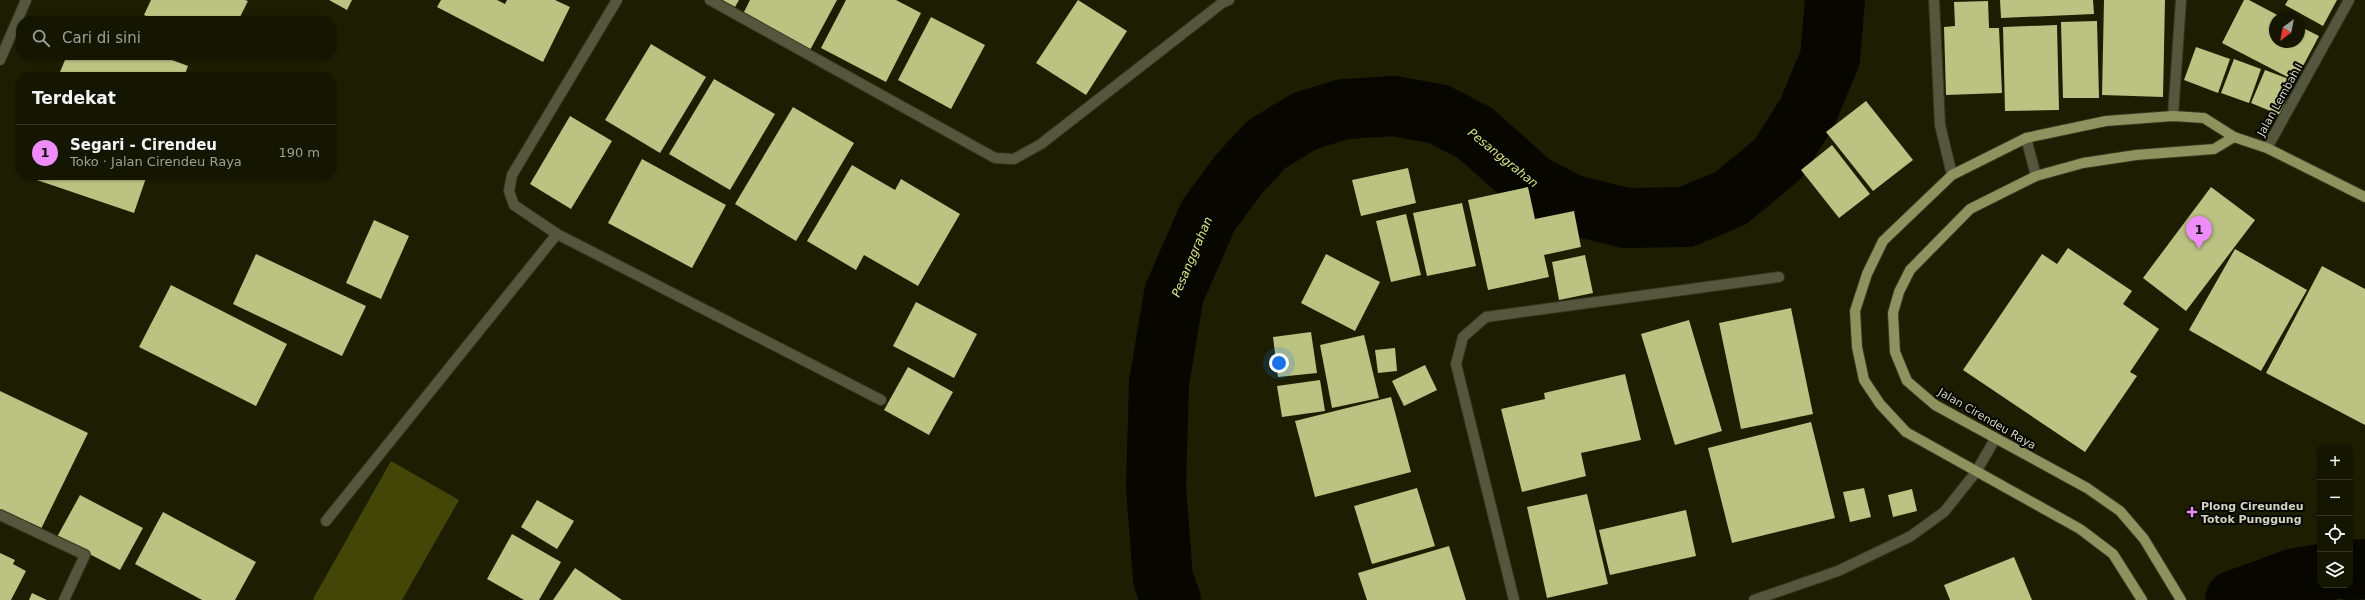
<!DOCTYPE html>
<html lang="id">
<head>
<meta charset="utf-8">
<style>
  body { margin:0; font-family:"DejaVu Sans",sans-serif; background:#222310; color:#f1f3f6 }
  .controls { position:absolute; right:12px; bottom:12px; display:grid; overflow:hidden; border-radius:8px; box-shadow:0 1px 3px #0004 }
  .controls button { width:36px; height:36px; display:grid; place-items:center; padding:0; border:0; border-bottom:1px solid #343523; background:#151601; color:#f1f3f6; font:20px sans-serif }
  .compass { position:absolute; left:2269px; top:12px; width:36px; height:36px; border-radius:50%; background:#151601; box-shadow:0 1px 3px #0004; rotate:212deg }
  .you { position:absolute; left:1279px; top:363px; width:14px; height:14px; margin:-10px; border:3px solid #fff; border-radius:50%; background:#1a73e8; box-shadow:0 0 0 6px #1a73e833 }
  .badge { display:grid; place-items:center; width:26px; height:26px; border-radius:50%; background:#ed8cfa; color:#111; font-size:13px; font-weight:700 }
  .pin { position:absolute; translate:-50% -33px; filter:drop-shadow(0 1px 2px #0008) }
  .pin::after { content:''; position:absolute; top:21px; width:14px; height:12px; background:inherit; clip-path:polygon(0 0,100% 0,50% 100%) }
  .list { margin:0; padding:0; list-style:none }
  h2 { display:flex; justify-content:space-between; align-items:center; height:52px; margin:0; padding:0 16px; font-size:17px }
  h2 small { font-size:13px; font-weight:400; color:#9d9f99 }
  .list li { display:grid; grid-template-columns:26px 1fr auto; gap:12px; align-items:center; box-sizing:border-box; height:56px; padding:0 16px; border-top:1px solid #343523 }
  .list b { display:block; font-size:15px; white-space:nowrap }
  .list p { margin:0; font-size:13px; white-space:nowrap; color:#9d9f99 }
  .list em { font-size:13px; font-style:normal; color:#9d9f99 }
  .icon { flex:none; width:22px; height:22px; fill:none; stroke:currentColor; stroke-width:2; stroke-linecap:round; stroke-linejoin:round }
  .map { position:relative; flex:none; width:2365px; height:600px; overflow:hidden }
  .search { position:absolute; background:#151601; box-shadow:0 1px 3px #0004; left:16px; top:16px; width:320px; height:44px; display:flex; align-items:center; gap:10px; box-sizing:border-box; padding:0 14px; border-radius:16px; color:#9d9f99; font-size:15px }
  .panel { position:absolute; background:#151601; box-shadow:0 1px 3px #0004; left:16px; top:72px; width:320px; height:108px; border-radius:16px }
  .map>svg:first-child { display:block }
</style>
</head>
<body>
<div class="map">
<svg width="2365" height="600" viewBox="0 0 2365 600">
  <rect width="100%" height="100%" fill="#1c1d01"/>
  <polygon fill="#434607" points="391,461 459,500 402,600 315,600 313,599"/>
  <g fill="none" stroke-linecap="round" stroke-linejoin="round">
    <g stroke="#070700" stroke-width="60">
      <polyline points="2350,570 2365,569"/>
      <polyline points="1171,600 1163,579 1156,487 1159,383 1174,294 1208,216 1239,174 1267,144 1305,121 1344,109 1394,106 1438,114 1475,133 1532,184 1569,204 1626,218 1686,217 1731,198 1778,159 1807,113 1830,58 1835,0"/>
      <polyline points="2235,600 2296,578 2320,574"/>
    </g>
  </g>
  <g fill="#bcc282">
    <polygon points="151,0 245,0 248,1 238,21 156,21 144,15"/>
    <polygon points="329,0 352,0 347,10"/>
    <polygon points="441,0 497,0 505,4 507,0 555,0 570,7 543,62 437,7"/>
    <polygon points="722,0 739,0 735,7"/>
    <polygon points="750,0 837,0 809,52 742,16"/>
    <polygon points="846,0 896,0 921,13 886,82 821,48"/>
    <polygon points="1078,0 1127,31 1086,95 1036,63"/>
    <polygon points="2000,0 2093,0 2094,14 2001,18"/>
    <polygon points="2104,0 2165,0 2163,97 2102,95"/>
    <polygon points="2244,0 2249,0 2283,18 2275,18 2275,42 2299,42 2299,26 2319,36 2295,81 2222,43"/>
    <polygon points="2288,0 2337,0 2323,26 2285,5"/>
    <polygon points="1988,1 1989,28 1999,28 2002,93 1946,95 1944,27 1955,26 1954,2"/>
    <polygon points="931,17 985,45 951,109 898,80"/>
    <polygon points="2097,21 2099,98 2063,98 2061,22"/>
    <polygon points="2057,25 2059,110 2005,111 2003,27"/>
    <polygon points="651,44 706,77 660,153 605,120"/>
    <polygon points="2196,47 2230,59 2218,93 2184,80"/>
    <polygon points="67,55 159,55 188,66 184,77 58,77"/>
    <polygon points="2234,59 2261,69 2249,103 2221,93"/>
    <polygon points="2265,70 2294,81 2280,115 2251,103"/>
    <polygon points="714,79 775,114 730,190 669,154"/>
    <polygon points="1866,101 1913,160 1873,191 1826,132"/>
    <polygon points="793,107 854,143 796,241 735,204"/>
    <polygon points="570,116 612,141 571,209 530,184"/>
    <polygon points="1832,145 1870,194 1839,218 1801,170"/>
    <polygon points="642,159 726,205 692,268 608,223"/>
    <polygon points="852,165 895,190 901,179 960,214 918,286 864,255 856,270 807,241"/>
    <polygon points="1408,168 1416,203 1361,216 1352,180"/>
    <polygon points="29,175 147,175 134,213 28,177"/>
    <polygon points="1528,187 1535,219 1574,211 1581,247 1544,255 1549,277 1488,290 1468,200"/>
    <polygon points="2211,187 2255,220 2186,311 2143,278"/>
    <polygon points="1462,203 1476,266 1427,276 1413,213"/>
    <polygon points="1406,214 1421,275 1391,282 1376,221"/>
    <polygon points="374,220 409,236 381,299 346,283"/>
    <polygon points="2068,248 2132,291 2123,304 2159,329 2130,372 2137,376 2085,452 1963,370 2042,254 2057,264"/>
    <polygon points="2235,249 2307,290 2261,371 2189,330"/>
    <polygon points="256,254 366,306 342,356 233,304"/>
    <polygon points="1326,254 1380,282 1355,331 1301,303"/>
    <polygon points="1585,255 1593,293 1559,300 1552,262"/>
    <polygon points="2322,266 2365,289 2365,425 2266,373"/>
    <polygon points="171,285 287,344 256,406 139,347"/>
    <polygon points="916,302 977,334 954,378 893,346"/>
    <polygon points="1791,308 1813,414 1741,429 1719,323"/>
    <polygon points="1689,320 1722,431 1675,445 1641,334"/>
    <polygon points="1311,332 1317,373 1278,377 1273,337"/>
    <polygon points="1364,335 1379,398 1332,408 1320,345"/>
    <polygon points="1395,348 1397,371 1378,373 1375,350"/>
    <polygon points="1425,365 1437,390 1404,406 1392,381"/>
    <polygon points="908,367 953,392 929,435 884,410"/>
    <polygon points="1625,374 1641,440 1581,453 1586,476 1522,492 1501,409 1545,399 1544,393"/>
    <polygon points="1320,380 1325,411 1282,417 1277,386"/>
    <polygon points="0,391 88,433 40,531 0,511"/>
    <polygon points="1391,397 1411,472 1315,497 1295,421"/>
    <polygon points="1811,422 1835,518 1732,543 1708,448"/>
    <polygon points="1417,488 1435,546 1372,564 1354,506"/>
    <polygon points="1864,488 1871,517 1850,522 1843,492"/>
    <polygon points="1912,489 1917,511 1893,517 1888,495"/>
    <polygon points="1587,494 1608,584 1547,598 1527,507"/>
    <polygon points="80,495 143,528 120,570 57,537"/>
    <polygon points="537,500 574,521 557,549 521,527"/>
    <polygon points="1686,510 1696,556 1610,575 1599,530"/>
    <polygon points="163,512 256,562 235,600 202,600 135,564"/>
    <polygon points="512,534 561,562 539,600 524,600 487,579"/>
    <polygon points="1449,546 1466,600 1367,600 1358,573"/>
    <polygon points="0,553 15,560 13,564 26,571 11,600 0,600"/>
    <polygon points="2014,557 2032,600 1950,600 1944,585"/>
    <polygon points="575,568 622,600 553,600"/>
    <polygon points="32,593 47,600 29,600"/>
  </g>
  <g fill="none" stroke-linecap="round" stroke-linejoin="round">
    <g stroke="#35371c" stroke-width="12">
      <g id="minor">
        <polyline points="617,0 512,175 509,191 514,205 557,234 881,400"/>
        <polyline points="710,0 995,158 1014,159 1041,144 1222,3 1229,0"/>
        <polyline points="1934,0 1940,125 1952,175"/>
        <polyline points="0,60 26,0"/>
        <polyline points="2173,116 2181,0"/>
        <polyline points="2026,138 2036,176"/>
        <polyline points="2267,148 2349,0"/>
        <polyline points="0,515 85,555 64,600"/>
        <polyline points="326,521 557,234"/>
        <polyline points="1514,600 1456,364 1463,337 1486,317 1779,277"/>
        <polyline points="1754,600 1838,571 1911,536 1944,512 1976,472 1995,439"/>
      </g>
    </g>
    <g stroke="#35371c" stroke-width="12">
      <g id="major">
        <polyline points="2142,600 2113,554 2080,529 1906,432 1880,404 1864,380 1857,347 1855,311 1867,274 1883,241 1952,175 2026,138 2106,121 2173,116 2204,118 2234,137 2267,148 2365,197"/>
        <polyline points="2181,600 2144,539 2120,511 2087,488 1935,405 1907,381 1895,352 1893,313 1899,292 1910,270 1970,209 2036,176 2083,163 2136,155 2214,149 2234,137"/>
      </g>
    </g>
    <use href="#minor" stroke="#54563e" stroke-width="10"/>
    <use href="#major" stroke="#8d925e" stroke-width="10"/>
  </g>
  <path fill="#ed8cfa" stroke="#060701" stroke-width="1.5" d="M2190 506h4v4h4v4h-4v4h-4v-4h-4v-4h4z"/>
  <g text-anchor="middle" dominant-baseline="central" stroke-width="4" stroke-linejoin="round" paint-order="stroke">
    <g font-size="11" fill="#d2d4c2" stroke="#060701">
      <text transform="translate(2280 100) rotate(-61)">Jalan Lembah I</text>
      <text transform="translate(1987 419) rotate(30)">Jalan Cirendeu Raya</text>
    </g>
    <g font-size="11" font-weight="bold" fill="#d2d4c2" stroke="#060701" text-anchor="start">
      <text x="2201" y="506">Plong Cireundeu<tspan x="2201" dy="13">Totok Punggung</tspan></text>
    </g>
    <g font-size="12" font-style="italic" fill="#dde58a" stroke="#060701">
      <text transform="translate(1503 158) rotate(39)">Pesanggrahan</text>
      <text transform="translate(1192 257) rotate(-67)">Pesanggrahan</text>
    </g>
  </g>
</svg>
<div class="controls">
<button>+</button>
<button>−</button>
<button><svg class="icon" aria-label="locate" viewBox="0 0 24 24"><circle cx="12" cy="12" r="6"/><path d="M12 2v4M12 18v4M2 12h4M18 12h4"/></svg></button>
<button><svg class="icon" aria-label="layers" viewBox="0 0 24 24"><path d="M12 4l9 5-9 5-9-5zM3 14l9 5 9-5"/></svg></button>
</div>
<svg class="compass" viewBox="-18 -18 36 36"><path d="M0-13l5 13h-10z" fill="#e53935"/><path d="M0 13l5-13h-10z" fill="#9d9f99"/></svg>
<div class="you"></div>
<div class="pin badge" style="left:2199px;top:249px">1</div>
<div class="search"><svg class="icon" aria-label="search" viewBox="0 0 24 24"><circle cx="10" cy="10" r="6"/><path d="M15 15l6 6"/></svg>Cari di sini</div>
<section class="panel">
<h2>Terdekat<small></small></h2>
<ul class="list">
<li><span class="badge">1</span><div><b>Segari - Cirendeu</b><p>Toko · Jalan Cirendeu Raya</p></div><em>190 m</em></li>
</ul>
</section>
</div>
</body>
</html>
